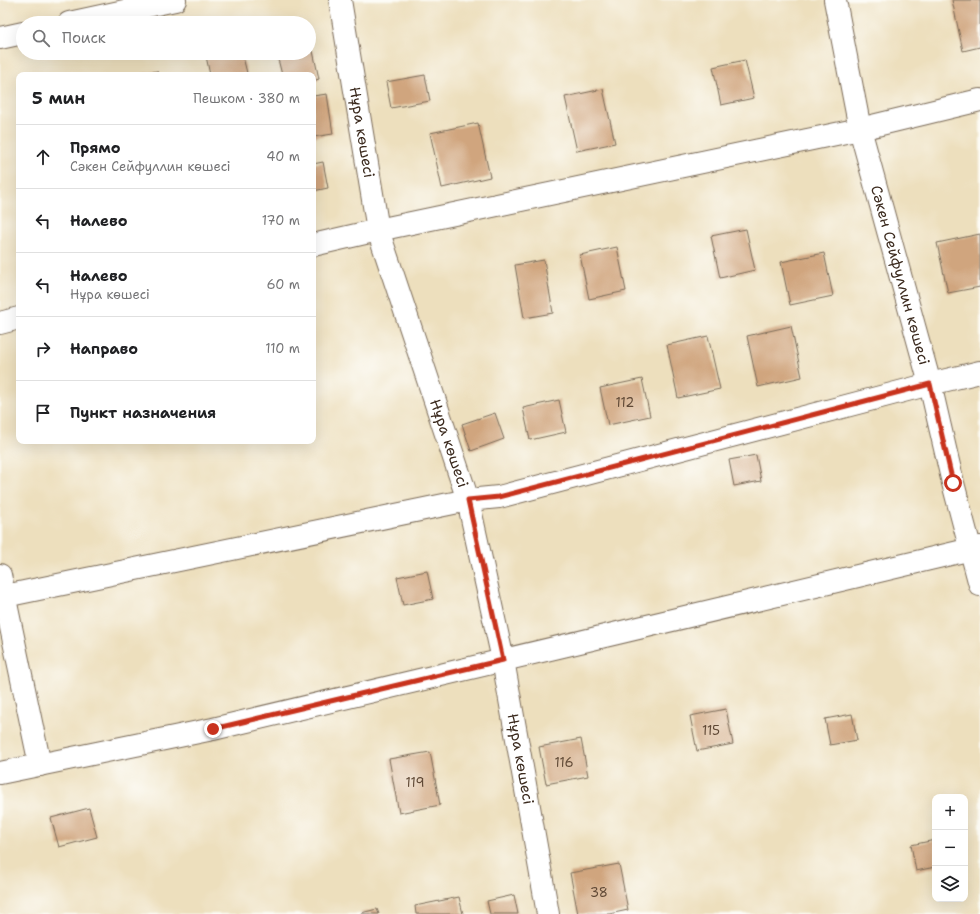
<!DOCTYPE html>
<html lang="ru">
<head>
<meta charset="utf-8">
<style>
  body { margin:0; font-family:"Shantell Sans",sans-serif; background:#f6f6f6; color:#202124 }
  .controls { position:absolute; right:12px; bottom:12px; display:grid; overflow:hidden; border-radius:8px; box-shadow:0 4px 16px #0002 }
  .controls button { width:36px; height:36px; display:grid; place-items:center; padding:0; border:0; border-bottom:1px solid #e0e0e0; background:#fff; color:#202124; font:20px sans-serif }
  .stop { position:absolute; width:12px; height:12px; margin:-9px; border:3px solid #c8321e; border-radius:50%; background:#fff }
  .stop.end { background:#c8321e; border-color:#fff; box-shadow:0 1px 4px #0008 }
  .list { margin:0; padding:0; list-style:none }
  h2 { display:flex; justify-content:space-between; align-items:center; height:52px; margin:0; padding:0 16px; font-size:17px }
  h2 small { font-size:13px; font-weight:400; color:#757577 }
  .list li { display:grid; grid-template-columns:26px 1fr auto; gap:12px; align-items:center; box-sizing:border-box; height:64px; padding:0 16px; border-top:1px solid #e0e0e0 }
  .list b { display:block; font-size:15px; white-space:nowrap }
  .list p { margin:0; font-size:13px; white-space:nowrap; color:#757577 }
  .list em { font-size:13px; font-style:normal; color:#757577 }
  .icon { flex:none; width:22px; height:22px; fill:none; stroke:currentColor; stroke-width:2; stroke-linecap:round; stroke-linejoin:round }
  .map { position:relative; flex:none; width:980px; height:914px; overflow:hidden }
  .search { position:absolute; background:#fff; box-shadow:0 4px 16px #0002; left:16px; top:16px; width:300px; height:44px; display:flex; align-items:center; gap:10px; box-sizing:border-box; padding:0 14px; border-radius:22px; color:#757577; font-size:15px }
  .panel { position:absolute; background:#fff; box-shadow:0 4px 16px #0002; left:16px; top:72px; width:300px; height:372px; border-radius:8px }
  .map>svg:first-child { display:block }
</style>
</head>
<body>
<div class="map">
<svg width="980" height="914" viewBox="0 0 980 914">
  <rect width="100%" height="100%" fill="#fdfcf7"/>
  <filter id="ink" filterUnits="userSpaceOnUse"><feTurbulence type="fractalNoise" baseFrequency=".025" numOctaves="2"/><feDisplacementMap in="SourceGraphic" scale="8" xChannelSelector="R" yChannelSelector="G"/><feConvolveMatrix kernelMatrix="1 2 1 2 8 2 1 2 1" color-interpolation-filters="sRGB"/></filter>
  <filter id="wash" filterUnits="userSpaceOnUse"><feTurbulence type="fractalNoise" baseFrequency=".012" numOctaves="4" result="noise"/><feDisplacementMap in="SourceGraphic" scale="16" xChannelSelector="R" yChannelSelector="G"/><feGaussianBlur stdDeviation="0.9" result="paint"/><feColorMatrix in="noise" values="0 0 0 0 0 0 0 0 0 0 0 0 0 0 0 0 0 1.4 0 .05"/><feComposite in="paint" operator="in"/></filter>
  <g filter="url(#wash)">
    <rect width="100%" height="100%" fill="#eddfbd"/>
    <g id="blocks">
      <g fill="#d0a57e">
        <polygon points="952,0 980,0 980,47 963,51"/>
        <polygon points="313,51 319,79 313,81 313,75 282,75 278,59 309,53 309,52"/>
        <polygon points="218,53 242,53 247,73 239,75 210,75 206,56"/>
        <polygon points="745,60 754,98 721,105 713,67"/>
        <polygon points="157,71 158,75 140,75 140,74"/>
        <polygon points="425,75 430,101 391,108 386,82"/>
        <polygon points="603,89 615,143 577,151 565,97"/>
        <polygon points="327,94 333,134 313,137 313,96"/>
        <polygon points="478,123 490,177 442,188 430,133"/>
        <polygon points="323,162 328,188 313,191 313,164"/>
        <polygon points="746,229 755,270 720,278 711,236"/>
        <polygon points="980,234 980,287 948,293 937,243"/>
        <polygon points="617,247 626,291 589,299 580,255"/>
        <polygon points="824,253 833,296 790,305 781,262"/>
        <polygon points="544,260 553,313 524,318 515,265"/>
        <polygon points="791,326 802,377 758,387 747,336"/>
        <polygon points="708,336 720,389 678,398 667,345"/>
        <polygon points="642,379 650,416 608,425 600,388"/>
        <polygon points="559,400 566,432 530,440 523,408"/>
        <polygon points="495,413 504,439 471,451 462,424"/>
        <polygon points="756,455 761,481 734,486 729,460"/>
        <polygon points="427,571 433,599 403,605 397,577"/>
        <polygon points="726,709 733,744 697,751 690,716"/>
        <polygon points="852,714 857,740 830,745 825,719"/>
        <polygon points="581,739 588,776 546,784 539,747"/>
        <polygon points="430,752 440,805 399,813 389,759"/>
        <polygon points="89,808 97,837 59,847 51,818"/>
        <polygon points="935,840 935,867 916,871 911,845"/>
        <polygon points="619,864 628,910 609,914 578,914 570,873"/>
        <polygon points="514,895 518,914 490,914 487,901"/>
        <polygon points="459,897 463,914 416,914 415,906"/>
        <polygon points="377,909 379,914 361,914 361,913"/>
      </g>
    </g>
  </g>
  <g filter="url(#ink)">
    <use href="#blocks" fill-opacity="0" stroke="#796956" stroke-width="1"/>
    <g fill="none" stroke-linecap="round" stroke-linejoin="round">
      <g stroke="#796956" stroke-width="24">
        <g id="minor">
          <path id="s1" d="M340 0 378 230 468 500 503 660 548 914"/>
          <path id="s2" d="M835 0 860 129 930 384 953 483 980 585"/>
          <polyline points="69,23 175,0"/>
          <polyline points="0,38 23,33"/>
          <polyline points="313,245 378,230 860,129 980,100"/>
          <polyline points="0,323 19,318"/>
          <polyline points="0,575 40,765"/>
          <polyline points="0,597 468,500 499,497 930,384 980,372"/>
          <polyline points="0,773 213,729 980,547"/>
        </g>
      </g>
      <use href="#minor" stroke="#fff" stroke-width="22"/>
    </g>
  </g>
  <g fill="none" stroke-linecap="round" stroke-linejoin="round" filter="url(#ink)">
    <polyline stroke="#c8321e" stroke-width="5" points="213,729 503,660 468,500 499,497 930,384 953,483"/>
  </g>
  <g text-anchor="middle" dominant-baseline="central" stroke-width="4" stroke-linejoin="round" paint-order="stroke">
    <g font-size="13" fill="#604936">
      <text x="625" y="402">112</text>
      <text x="711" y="730">115</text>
      <text x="564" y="762">116</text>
      <text x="415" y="782">119</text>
      <text x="599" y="892">38</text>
    </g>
    <g font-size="15" fill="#3b2a1e" stroke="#fdfcf7">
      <text stroke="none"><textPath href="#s1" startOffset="134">Нұра көшесі</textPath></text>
      <text stroke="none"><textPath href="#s2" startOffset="283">Сәкен Сейфуллин көшесі</textPath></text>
      <text stroke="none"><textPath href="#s1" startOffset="458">Нұра көшесі</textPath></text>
      <text stroke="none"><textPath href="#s1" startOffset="782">Нұра көшесі</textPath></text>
    </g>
  </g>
</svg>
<div class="controls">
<button>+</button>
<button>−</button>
<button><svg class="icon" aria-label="layers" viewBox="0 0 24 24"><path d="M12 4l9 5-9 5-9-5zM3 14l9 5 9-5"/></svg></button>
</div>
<div class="stop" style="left:953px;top:483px"></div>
<div class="stop end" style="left:213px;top:729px"></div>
<div class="search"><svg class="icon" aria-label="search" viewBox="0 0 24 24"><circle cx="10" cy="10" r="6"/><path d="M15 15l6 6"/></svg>Поиск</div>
<section class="panel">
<h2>5 мин<small>Пешком · 380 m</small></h2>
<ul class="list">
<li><svg class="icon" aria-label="ahead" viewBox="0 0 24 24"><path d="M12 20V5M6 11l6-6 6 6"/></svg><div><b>Прямо</b><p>Сәкен Сейфуллин көшесі</p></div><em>40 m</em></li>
<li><svg class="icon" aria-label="left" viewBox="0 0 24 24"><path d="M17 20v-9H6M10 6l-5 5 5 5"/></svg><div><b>Налево</b></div><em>170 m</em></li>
<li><svg class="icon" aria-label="left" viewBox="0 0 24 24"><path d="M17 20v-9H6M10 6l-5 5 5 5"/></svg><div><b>Налево</b><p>Нұра көшесі</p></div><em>60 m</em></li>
<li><svg class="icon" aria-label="right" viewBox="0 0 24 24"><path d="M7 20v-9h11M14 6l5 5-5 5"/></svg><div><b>Направо</b></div><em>110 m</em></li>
<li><svg class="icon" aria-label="arrive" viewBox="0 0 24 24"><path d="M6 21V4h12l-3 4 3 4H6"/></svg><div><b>Пункт назначения</b></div></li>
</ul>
</section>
</div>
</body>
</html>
